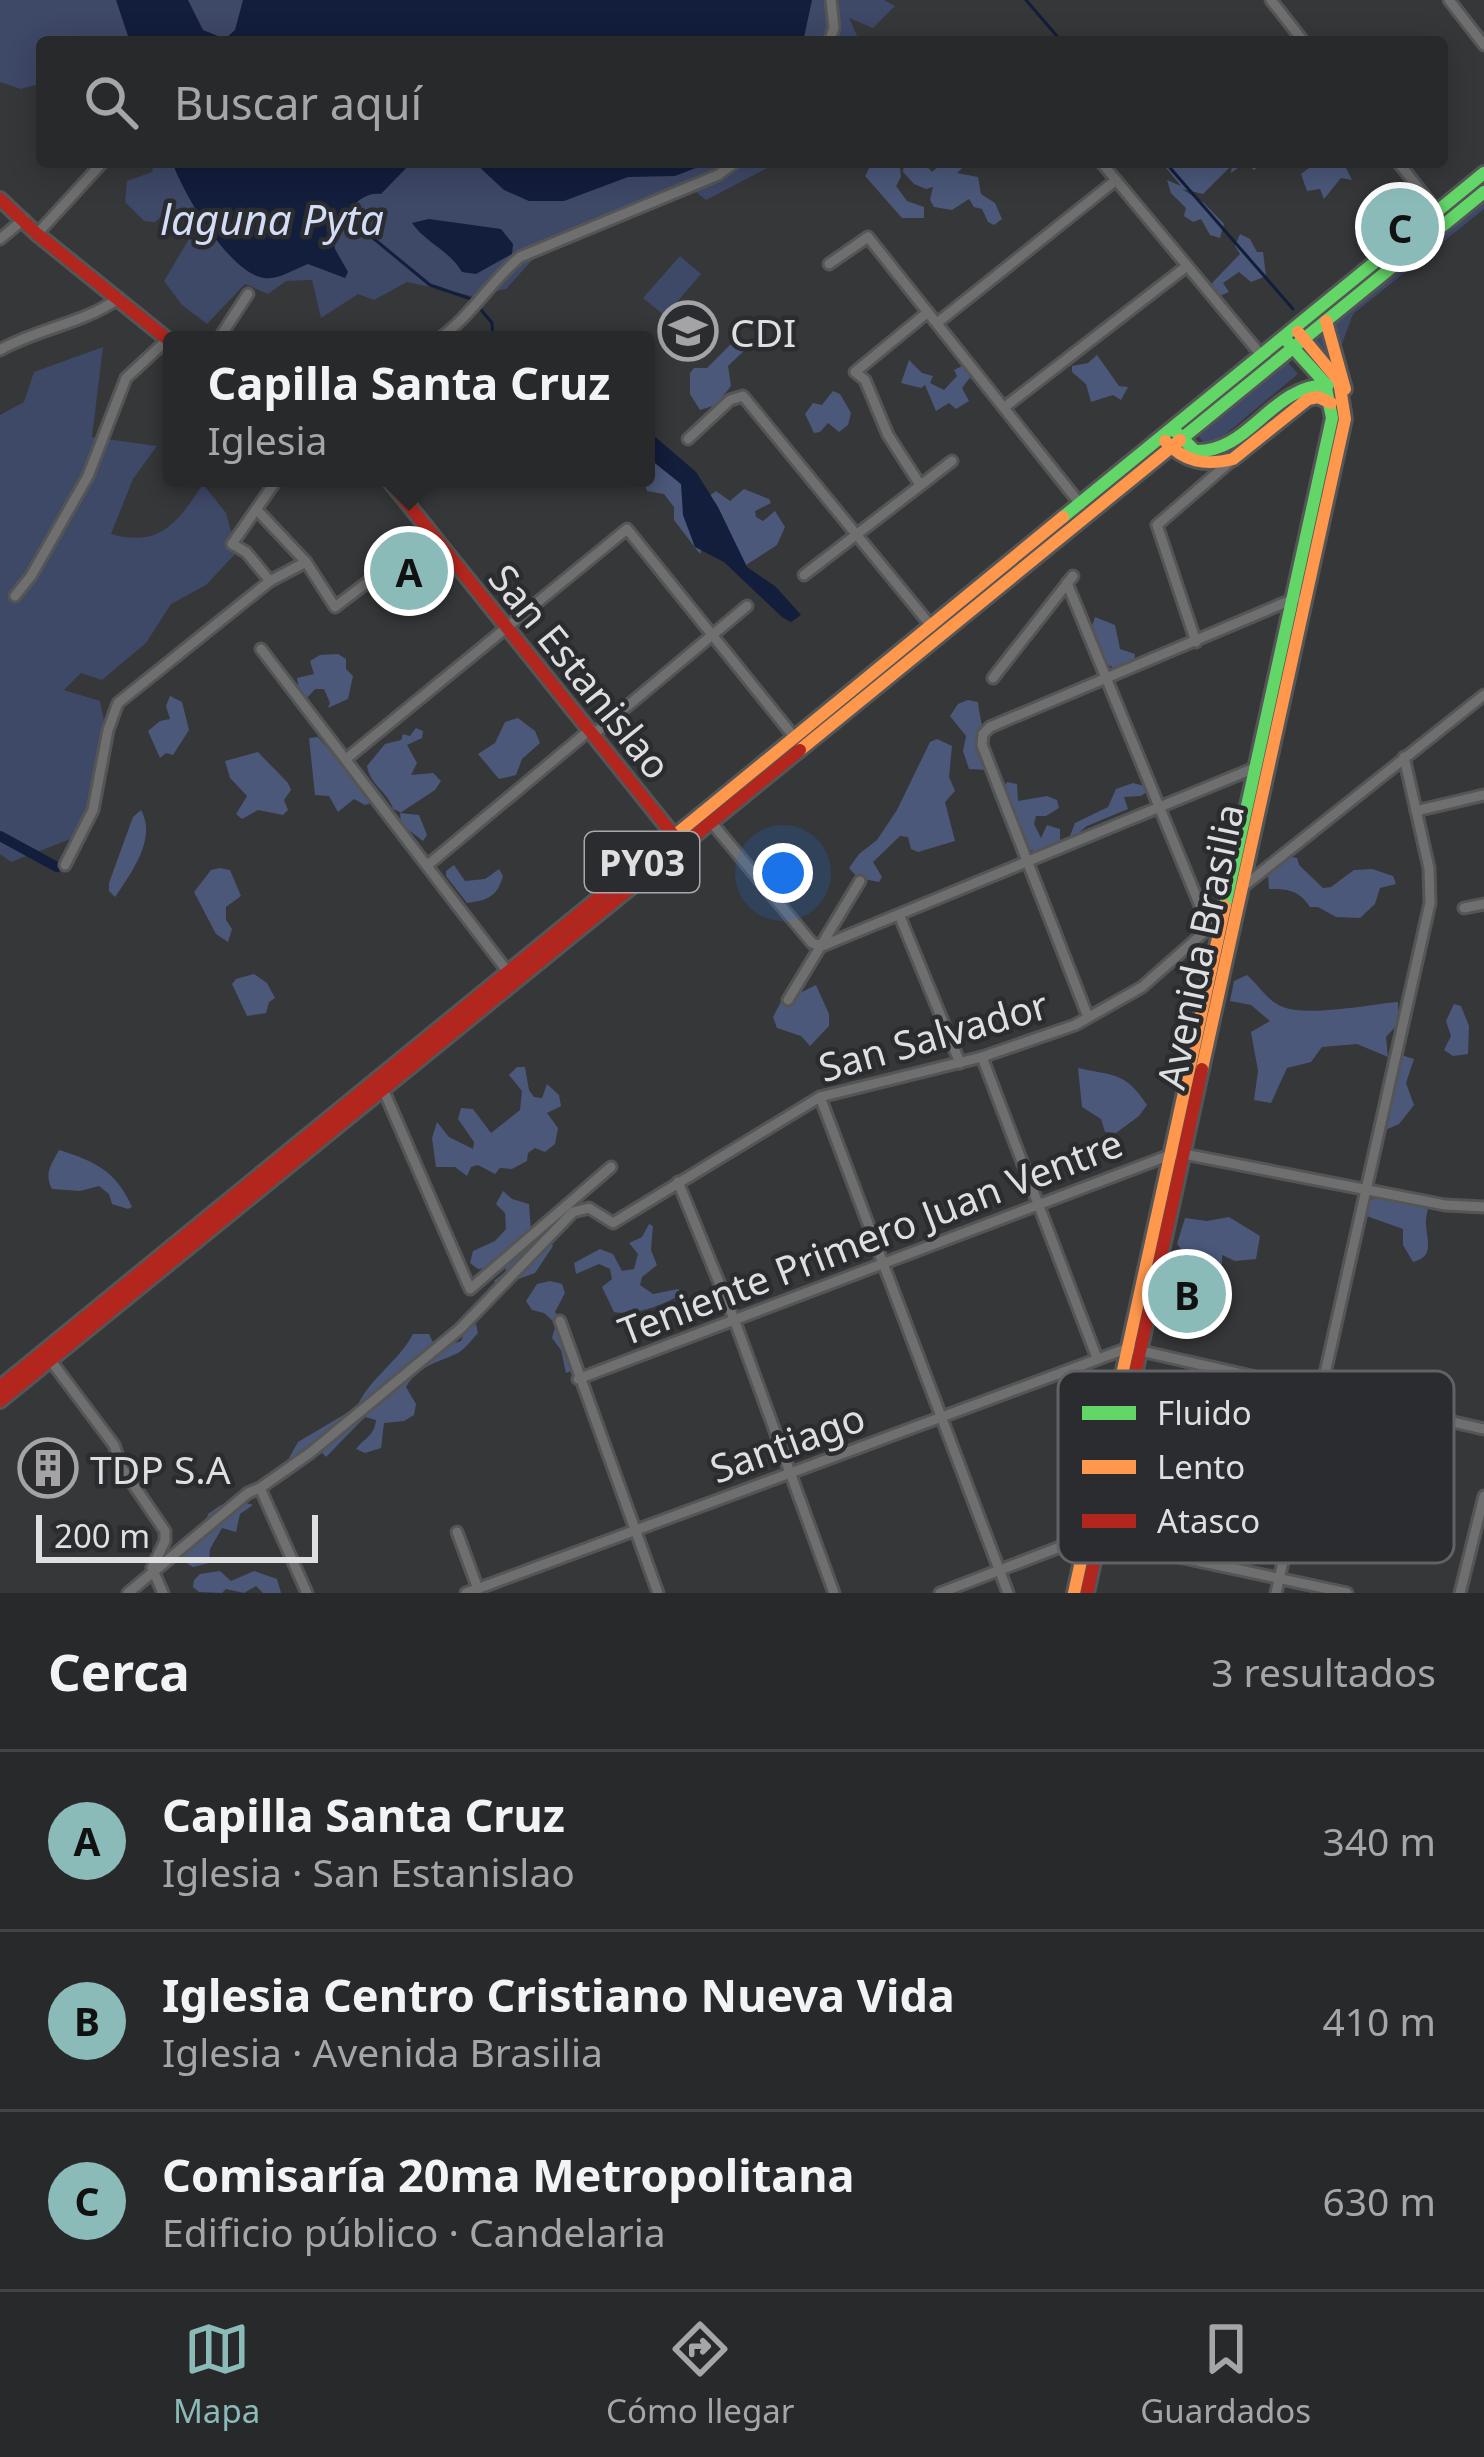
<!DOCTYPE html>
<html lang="es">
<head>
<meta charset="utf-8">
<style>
  body { margin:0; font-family:"Noto Sans",sans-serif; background:#303132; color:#f1f3f6 }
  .scale { position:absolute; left:36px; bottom:30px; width:282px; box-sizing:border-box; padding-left:12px; border:6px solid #dfdfe1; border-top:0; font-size:33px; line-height:42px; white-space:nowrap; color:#dfdfe1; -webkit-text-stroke:9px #2b2c2f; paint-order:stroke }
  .you { position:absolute; left:783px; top:873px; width:42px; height:42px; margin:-30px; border:9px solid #fff; border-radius:50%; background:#1a73e8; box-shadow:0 0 0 18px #1a73e833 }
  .badge { display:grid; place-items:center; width:78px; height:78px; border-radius:50%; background:#8bbbb9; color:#111; font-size:39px; font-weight:700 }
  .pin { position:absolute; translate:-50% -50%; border:6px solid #fff; box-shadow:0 3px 12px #0006 }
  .popup { position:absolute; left:163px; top:331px; width:492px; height:156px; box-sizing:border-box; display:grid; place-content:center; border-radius:12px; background:#28292a; filter:drop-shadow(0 3px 9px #0005); font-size:39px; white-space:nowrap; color:#a5a6a8 }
  .popup b { font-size:45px; color:#f1f3f6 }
  .popup::after { content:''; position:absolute; left:50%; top:100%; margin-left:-24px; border:24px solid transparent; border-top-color:#28292a }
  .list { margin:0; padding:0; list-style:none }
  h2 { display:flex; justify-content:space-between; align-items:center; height:156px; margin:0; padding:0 48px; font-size:51px }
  h2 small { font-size:39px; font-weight:400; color:#a5a6a8 }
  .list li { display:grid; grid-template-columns:78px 1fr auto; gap:36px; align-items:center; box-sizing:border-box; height:180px; padding:0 48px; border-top:3px solid #444547 }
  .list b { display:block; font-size:45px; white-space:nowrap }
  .list p { margin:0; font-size:39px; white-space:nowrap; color:#a5a6a8 }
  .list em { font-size:39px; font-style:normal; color:#a5a6a8 }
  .icon { flex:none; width:66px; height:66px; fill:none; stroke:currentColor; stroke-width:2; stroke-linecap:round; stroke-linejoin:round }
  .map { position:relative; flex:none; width:1484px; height:1593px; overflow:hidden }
  .search { position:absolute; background:#28292a; box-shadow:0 6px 30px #0003; left:36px; right:36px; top:36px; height:132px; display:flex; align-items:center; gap:30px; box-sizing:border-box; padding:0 42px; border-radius:12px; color:#a5a6a8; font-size:45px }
  .sheet { height:696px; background:#28292a }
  nav { display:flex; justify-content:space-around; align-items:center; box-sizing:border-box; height:168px; border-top:3px solid #444547; background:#28292a; font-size:33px; color:#a5a6a8 }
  nav a { display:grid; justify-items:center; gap:6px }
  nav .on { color:#8bbbb9 }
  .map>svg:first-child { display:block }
</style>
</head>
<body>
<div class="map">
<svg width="1484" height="1593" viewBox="0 0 1484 1593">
  <rect width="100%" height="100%" fill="#363738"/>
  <g fill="#3e4867">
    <polygon points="0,0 884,0 895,6 873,28 849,18 860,42 132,42 116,36 104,42 42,42 42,83 21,89 0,82"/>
    <polygon points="154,162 779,162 706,200 684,182 626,206 535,257 506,289 472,296 407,282 374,300 358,294 321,318 312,280 286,281 268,294 245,284 207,324 182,305 164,281 196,227 185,213 172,207 155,222 144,221 125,202 127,181 152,172"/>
    <polygon points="1484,200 1484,209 1353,314 1339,352 1329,353 1314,340"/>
    <polygon points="680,256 701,274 665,316 643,298"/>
    <path d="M103 347 92 437 157 446 133 479 111 534C160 548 178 522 203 484L226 513 237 552 206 585 171 604 146 643 102 680 81 673 64 690 100 701C113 762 110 776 86 833L11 862 0 854V415L24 402 34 372Z"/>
    <polygon points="1287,361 1298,374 1209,448 1198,436"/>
  </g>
  <g fill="#4b587a">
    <polygon points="890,162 900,167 901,177 896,186 907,201 924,207 924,218 902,218 865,176 872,163"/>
    <polygon points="913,162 923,162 932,172 939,166 935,162 968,162 957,173 978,177 981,194 995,203 1002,219 994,225 988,222 982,209 974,207 969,199 952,210 934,207 930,200 933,187 926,189 914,184 903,172 904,164"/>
    <polygon points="1161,162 1261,162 1261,165 1254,170 1246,162 1231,173 1232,165 1203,194 1182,189 1204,203 1224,224 1220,238 1210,235 1201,219 1193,222 1184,216 1186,208 1171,193 1167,180 1181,186"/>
    <polygon points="1317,162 1348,162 1346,168 1352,180 1341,178 1324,199 1320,189 1307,191 1301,174"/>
    <polygon points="1240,234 1250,239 1257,252 1263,252 1266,276 1251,282 1239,272 1223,283 1229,292 1217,297 1212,283 1240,254 1235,246"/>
    <polygon points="736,339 745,350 728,366 731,386 716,405 700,410 690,394 690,373 694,368 707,368"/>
    <polygon points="1097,355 1119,386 1128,387 1121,400 1113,395 1091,402 1086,384 1072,372 1072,366 1088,363"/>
    <polygon points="909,360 922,373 933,376 930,383 944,390 957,376 954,370 964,365 972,375 962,388 969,401 956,409 949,403 936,411 925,385 921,388 901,383"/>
    <polygon points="833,391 840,394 851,413 848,425 839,432 828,423 820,432 814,433 805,414 813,403 822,405"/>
    <polygon points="646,447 686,475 704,543 700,554 674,520 674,507 664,494 647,491 643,478 646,478"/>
    <polygon points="744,489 769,499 771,503 755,511 756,517 763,521 775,511 785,527 777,545 746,565 708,497 716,491 730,501"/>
    <polygon points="1095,617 1115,625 1120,649 1135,654 1134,662 1114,668 1105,663 1092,626"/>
    <polygon points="338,654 346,659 346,669 353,676 348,699 328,708 330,703 324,689 315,689 307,698 300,694 297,678 314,674 310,661 320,655"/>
    <polygon points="170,696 182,702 189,730 173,755 166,753 160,758 148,731 160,721 170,719 166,706"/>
    <path d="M968 700 978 702C980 722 986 737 987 756L995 758 994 766 987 770 969 769 963 751 966 736 950 716 958 704Z"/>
    <polygon points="518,718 535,731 540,743 522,759 516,775 499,779 478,754 495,743 505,722"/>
    <path d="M416 728 423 731 422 738 407 745 417 763 411 775 433 773 441 781 435 790 400 813 419 815 427 835 423 841 401 824 400 812 393 809C389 793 370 785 367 766L385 744 401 740 403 734 410 736Z"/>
    <path d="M318 737C335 759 360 776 371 803L365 805 354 799 338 812 329 796 315 795 309 738Z"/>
    <polygon points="937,739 952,746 949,777 955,791 945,802 955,841 918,852 911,849 908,837 900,836 873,862 882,877 879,882 858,878 849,868 859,854 877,840 897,810 930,742"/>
    <polygon points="258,752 288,783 291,790 284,800 288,810 283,815 258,810 242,819 236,814 247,796 230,778 225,761"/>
    <polygon points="1007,782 1017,784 1018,801 1047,796 1057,800 1059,808 1046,816 1036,816 1034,824 1041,838 1047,825 1060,829 1060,844 1041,853 1030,850 1002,790"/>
    <polygon points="1133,783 1148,787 1148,791 1141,796 1124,797 1128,809 1087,826 1068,841 1075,823 1108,807 1116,789"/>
    <path d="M141 810C157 838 132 872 115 897L109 891V883L133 817Z"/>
    <path d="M1292 857 1297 858 1299 865 1323 888 1331 887 1354 870 1372 869 1393 876 1396 884 1380 888 1375 904 1360 918 1336 917 1318 907H1310C1299 890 1288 889 1269 889L1268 876 1283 860Z"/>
    <path d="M454 865 465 881 485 879 499 869 503 876C497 897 488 900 467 903L446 876V871Z"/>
    <polygon points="220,868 230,870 241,896 226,907 226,920 232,929 228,942 216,934 194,892 211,870"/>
    <polygon points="254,974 267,983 275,998 269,1002 266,1013 247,1016 232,984 236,979"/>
    <path d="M1247 975C1260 986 1267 1001 1283 1007 1310 1017 1371 1004 1398 1002V1024L1386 1037 1388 1057 1357 1044 1322 1047 1311 1062 1287 1068 1271 1103 1254 1100 1258 1071 1251 1032 1270 1021 1251 1005 1230 1001 1234 981Z"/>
    <polygon points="816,985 829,1014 829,1026 810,1046 801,1036 777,1028 773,1017 786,992 800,993"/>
    <polygon points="1454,1004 1461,1006 1469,1026 1468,1054 1453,1056 1444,1050 1451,1036 1446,1021"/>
    <polygon points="1398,1054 1414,1059 1406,1083 1414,1105 1399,1124 1374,1135"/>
    <polygon points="517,1067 525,1067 529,1090 534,1097 542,1098 547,1084 559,1095 561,1106 547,1113 558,1128 555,1144 545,1152 535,1148 528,1153 527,1161 512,1169 500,1168 495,1174 478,1165 471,1167 467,1176 455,1167 436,1167 432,1138 437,1122 449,1137 473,1149 474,1142 458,1119 461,1108 473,1109 491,1133 520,1110 522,1091 509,1075"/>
    <path d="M1078 1068C1113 1076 1125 1071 1147 1105L1139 1116 1116 1133 1105 1132 1101 1119 1082 1107Z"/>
    <path d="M59 1150C95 1161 117 1172 132 1207L128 1209 112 1204 109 1194 99 1186 80 1191 52 1189C44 1173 51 1165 59 1150Z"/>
    <polygon points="503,1191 512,1199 529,1204 531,1231 536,1236 548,1235 553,1246 535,1273 497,1287 494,1281 506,1271 505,1265 478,1269 470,1263 473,1251 495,1241 506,1229 505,1213 496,1204"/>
    <path d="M1391 1193 1429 1198C1429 1205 1427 1212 1426 1219 1425 1238 1437 1256 1413 1262L1403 1245V1229L1361 1214 1363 1202Z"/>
    <polygon points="1229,1217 1260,1236 1256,1259 1235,1261 1222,1255 1222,1267 1213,1273 1199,1271 1177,1244 1185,1218 1207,1221"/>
    <path d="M649 1224 653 1226 651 1250 657 1265 642 1277 640 1285 653 1294 678 1289 684 1293C663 1305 636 1316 614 1312L602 1287 612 1279 610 1269 599 1264 576 1274 574 1263 600 1249 613 1254 622 1271 634 1269 638 1254 629 1243 642 1237Z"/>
    <polygon points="550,1281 562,1284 565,1293 555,1312 561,1319 573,1370 566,1373 561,1350 552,1338 556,1324 544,1313 532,1310 526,1301 537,1284"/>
    <path d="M476 1324 478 1333C472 1340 463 1351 456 1354 436 1363 418 1366 406 1387L416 1404 414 1415 404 1421 384 1423 381 1448 365 1453 356 1449C364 1438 374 1437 376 1420L365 1417 326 1457 316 1446 296 1459 289 1458 298 1442 357 1407C367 1381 399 1361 413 1334H429L436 1349 461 1341 466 1330Z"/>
    <polygon points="243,1502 253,1505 240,1514 236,1532 222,1528 210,1549 209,1563 193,1567 180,1559 162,1574 159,1566 205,1525 208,1514 221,1505 236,1511"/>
    <polygon points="254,1571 277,1579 281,1593 263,1593 256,1586 244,1593 226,1589 222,1593 199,1592 193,1587 194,1580 200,1574 220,1571 231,1581"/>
  </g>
  <g fill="#131d3c">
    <polygon points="116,0 188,0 203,30 225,39 235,30 243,0 812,0 803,42 130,42"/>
    <path d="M172 162H412L381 194C357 191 344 218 332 236L335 249 348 272 345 278 308 264C294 269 279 280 264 278 228 272 184 194 172 162Z"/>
    <polygon points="474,162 711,162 675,176 628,177 564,201 529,201 504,190"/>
    <path d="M429 219 501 229 513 244 512 254 476 274 462 272C449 250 427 244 412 223Z"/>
    <polygon points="646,429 696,472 718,507 747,567 776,587 801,615 791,622 782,617 724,562 695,547 683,515 681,484 646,456"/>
  </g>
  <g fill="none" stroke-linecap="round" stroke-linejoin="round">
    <g stroke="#131d3c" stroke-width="3">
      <polyline points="1026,0 1062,42"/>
      <polyline points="1165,162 1293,309"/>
      <polyline points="345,215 430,285 471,299"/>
      <polyline points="478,306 492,323 493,340"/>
    </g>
    <polyline stroke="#131d3c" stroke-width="10" points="0,836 57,867"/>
    <g stroke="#545556" stroke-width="15">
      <g id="street">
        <polyline points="1271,0 1304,42"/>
        <polyline points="1449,0 1484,45"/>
        <polyline points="829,42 834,28 831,0"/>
        <polyline points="1101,162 1262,356"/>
        <polyline points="1398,162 1439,214"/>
        <polyline points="37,234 103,162"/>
        <polyline points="0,239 24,219"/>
        <polyline points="829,264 868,237 1081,505"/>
        <polyline points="937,323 1116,180"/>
        <polyline points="218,340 248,294"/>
        <path d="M437 340C470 318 489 283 520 257L718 175 736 162"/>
        <path d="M0 350C39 328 83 324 119 298"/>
        <polyline points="1006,406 1187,266"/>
        <polyline points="688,439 730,400 743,396 932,627"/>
        <polyline points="919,483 888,435 865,380 855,372 928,312"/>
        <polyline points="257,510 306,562 335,607 432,533"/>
        <polyline points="804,575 952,461"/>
        <polyline points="270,581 246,552 232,544 278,478"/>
        <polyline points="1067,583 1210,930"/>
        <polyline points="15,596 31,576 88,476 126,378 167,340"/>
        <polyline points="1196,642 1157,525 1231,461"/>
        <polyline points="261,649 508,972"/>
        <polyline points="993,678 1073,576"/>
        <polyline points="594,734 747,606"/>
        <polyline points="346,759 627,529 795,738"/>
        <polyline points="1416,811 1484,795"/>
        <polyline points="711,822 812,943 822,946 1257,767"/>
        <polyline points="429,864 591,729"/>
        <polyline points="65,865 93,810 108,730 118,703 270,581 306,562"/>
        <polyline points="1244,886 1484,695"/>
        <polyline points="1464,908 1484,904"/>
        <polyline points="900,917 960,1063"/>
        <polyline points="788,1000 860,881"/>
        <polyline points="1088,1017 982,745 983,734 990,727 1296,598"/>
        <polyline points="982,1057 1097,1358"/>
        <polyline points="383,1089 470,1289 611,1167"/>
        <polyline points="820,1097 1008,1593"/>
        <polyline points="678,1182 734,1319 834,1593"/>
        <polyline points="560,1321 658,1593"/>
        <polyline points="51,1361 114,1445 122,1468 165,1531 165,1541 152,1568 163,1593"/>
        <polyline points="578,1379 1170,1155 1184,1154 1445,1205 1484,1207"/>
        <polyline points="260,1488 310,1453 460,1329 573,1212 589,1208 613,1223 820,1097 982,1057 1075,1025 1142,987 1219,919"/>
        <polyline points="457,1532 478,1589"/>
        <polyline points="128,1593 248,1493 260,1488 307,1593"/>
        <polyline points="466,1593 1128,1348 1484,1429"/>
        <polyline points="940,1593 1086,1537 1347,1593"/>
        <polyline points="1276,1593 1430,903 1429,868 1404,757"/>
        <polyline points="1460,1593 1484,1496"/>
      </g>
    </g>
    <g stroke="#545556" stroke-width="18">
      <g id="fast">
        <path d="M1174 430 1195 451C1250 453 1271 385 1328 385"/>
        <polyline points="1180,440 1484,192"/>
        <polyline points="1063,517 1484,173"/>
        <polyline points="1225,906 1332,418 1325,383 1287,341"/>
      </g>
    </g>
    <g stroke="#545556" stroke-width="18">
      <g id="slow">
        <polyline points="1326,321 1345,389"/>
        <path d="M1165 441C1185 462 1205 466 1233 459L1308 399 1318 397 1331 403"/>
        <polyline points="800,750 1180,440"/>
        <polyline points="618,882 1063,517"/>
        <polyline points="1202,1069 1345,419 1339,381 1298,332"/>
        <polyline points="1074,1593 1225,906"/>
      </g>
    </g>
    <g stroke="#545556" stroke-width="18">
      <g id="jam">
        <polyline points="0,199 37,234 172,343"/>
        <polyline points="387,478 679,842"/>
        <polyline points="0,1387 618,882"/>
        <polyline points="0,1401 800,750"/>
        <polyline points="1087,1593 1202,1069"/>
      </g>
    </g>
    <use href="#street" stroke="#6f6f6f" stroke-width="9"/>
    <use href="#fast" stroke="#63d668" stroke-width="12"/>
    <use href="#slow" stroke="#ff974d" stroke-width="12"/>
    <use href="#jam" stroke="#b3261e" stroke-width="12"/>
  </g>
  <defs>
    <g id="school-ring" transform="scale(3)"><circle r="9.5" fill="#2b2c2f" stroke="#a4a4a6" stroke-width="1.5"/><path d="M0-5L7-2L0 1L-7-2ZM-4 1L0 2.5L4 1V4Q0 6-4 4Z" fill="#a4a4a6"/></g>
    <g id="building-ring" transform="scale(3)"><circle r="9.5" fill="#2b2c2f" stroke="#a4a4a6" stroke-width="1.5"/><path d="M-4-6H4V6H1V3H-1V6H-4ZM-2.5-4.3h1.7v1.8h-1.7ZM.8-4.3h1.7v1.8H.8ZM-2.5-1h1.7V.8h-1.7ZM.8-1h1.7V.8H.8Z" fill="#a4a4a6"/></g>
  </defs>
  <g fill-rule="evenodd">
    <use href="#school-ring" x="688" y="331"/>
    <use href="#building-ring" x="48" y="1468"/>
  </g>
  <g text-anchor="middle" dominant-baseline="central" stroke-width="9" stroke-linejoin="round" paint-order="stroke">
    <rect fill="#2b2c2f" stroke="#a9a9ac" stroke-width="3" x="585" y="832" width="114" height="60" rx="9"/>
    <g font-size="36" font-weight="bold" fill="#dfdfe1">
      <text x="642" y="862">PY03</text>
    </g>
    <g font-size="39" fill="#dfdfe1" stroke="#2b2c2f" text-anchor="start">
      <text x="730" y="331">CDI</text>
      <text x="90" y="1468">TDP S.A</text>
    </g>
    <g font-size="39" fill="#dfdfe1" stroke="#2b2c2f">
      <text transform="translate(581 671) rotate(51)">San Estanislao</text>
      <text transform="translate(1199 946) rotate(-78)">Avenida Brasilia</text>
      <text transform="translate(933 1035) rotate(-16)">San Salvador</text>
      <text transform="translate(870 1236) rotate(-21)">Teniente Primero Juan Ventre</text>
      <text transform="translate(787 1442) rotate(-20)">Santiago</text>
    </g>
    <g font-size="42" font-style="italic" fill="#d3ddf8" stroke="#2b2c2f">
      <text x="272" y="218">laguna Pyta</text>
    </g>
  </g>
  <rect x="1058" y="1371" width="396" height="192" rx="18" fill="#2b2c2f" stroke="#616264" stroke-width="3"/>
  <rect x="1082" y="1406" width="54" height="14" fill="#63d668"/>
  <rect x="1082" y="1460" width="54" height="14" fill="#ff974d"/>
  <rect x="1082" y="1514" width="54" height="14" fill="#b3261e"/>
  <g font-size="33" fill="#dfdfe1">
    <text x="1157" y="1425">Fluido</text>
    <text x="1157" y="1479">Lento</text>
    <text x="1157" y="1533">Atasco</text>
  </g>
</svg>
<div class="scale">200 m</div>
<div class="you"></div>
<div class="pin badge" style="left:409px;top:571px">A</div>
<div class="popup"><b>Capilla Santa Cruz</b>Iglesia</div>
<div class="pin badge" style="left:1187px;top:1294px">B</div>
<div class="pin badge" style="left:1400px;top:227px">C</div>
<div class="search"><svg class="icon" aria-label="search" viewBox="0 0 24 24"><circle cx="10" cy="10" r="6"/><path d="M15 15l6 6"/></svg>Buscar aquí</div>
</div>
<section class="sheet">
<h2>Cerca<small>3 resultados</small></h2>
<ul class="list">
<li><span class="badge">A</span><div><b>Capilla Santa Cruz</b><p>Iglesia · San Estanislao</p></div><em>340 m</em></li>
<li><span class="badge">B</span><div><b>Iglesia Centro Cristiano Nueva Vida</b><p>Iglesia · Avenida Brasilia</p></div><em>410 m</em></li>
<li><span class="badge">C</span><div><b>Comisaría 20ma Metropolitana</b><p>Edificio público · Candelaria</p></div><em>630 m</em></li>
</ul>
</section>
<nav>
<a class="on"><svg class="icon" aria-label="map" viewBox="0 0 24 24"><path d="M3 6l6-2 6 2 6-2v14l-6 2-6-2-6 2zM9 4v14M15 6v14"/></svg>Mapa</a>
<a><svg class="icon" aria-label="directions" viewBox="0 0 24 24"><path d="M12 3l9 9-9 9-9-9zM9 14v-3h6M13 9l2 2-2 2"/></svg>Cómo llegar</a>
<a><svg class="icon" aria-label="saved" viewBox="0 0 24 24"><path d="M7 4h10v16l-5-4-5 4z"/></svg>Guardados</a>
</nav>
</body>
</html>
